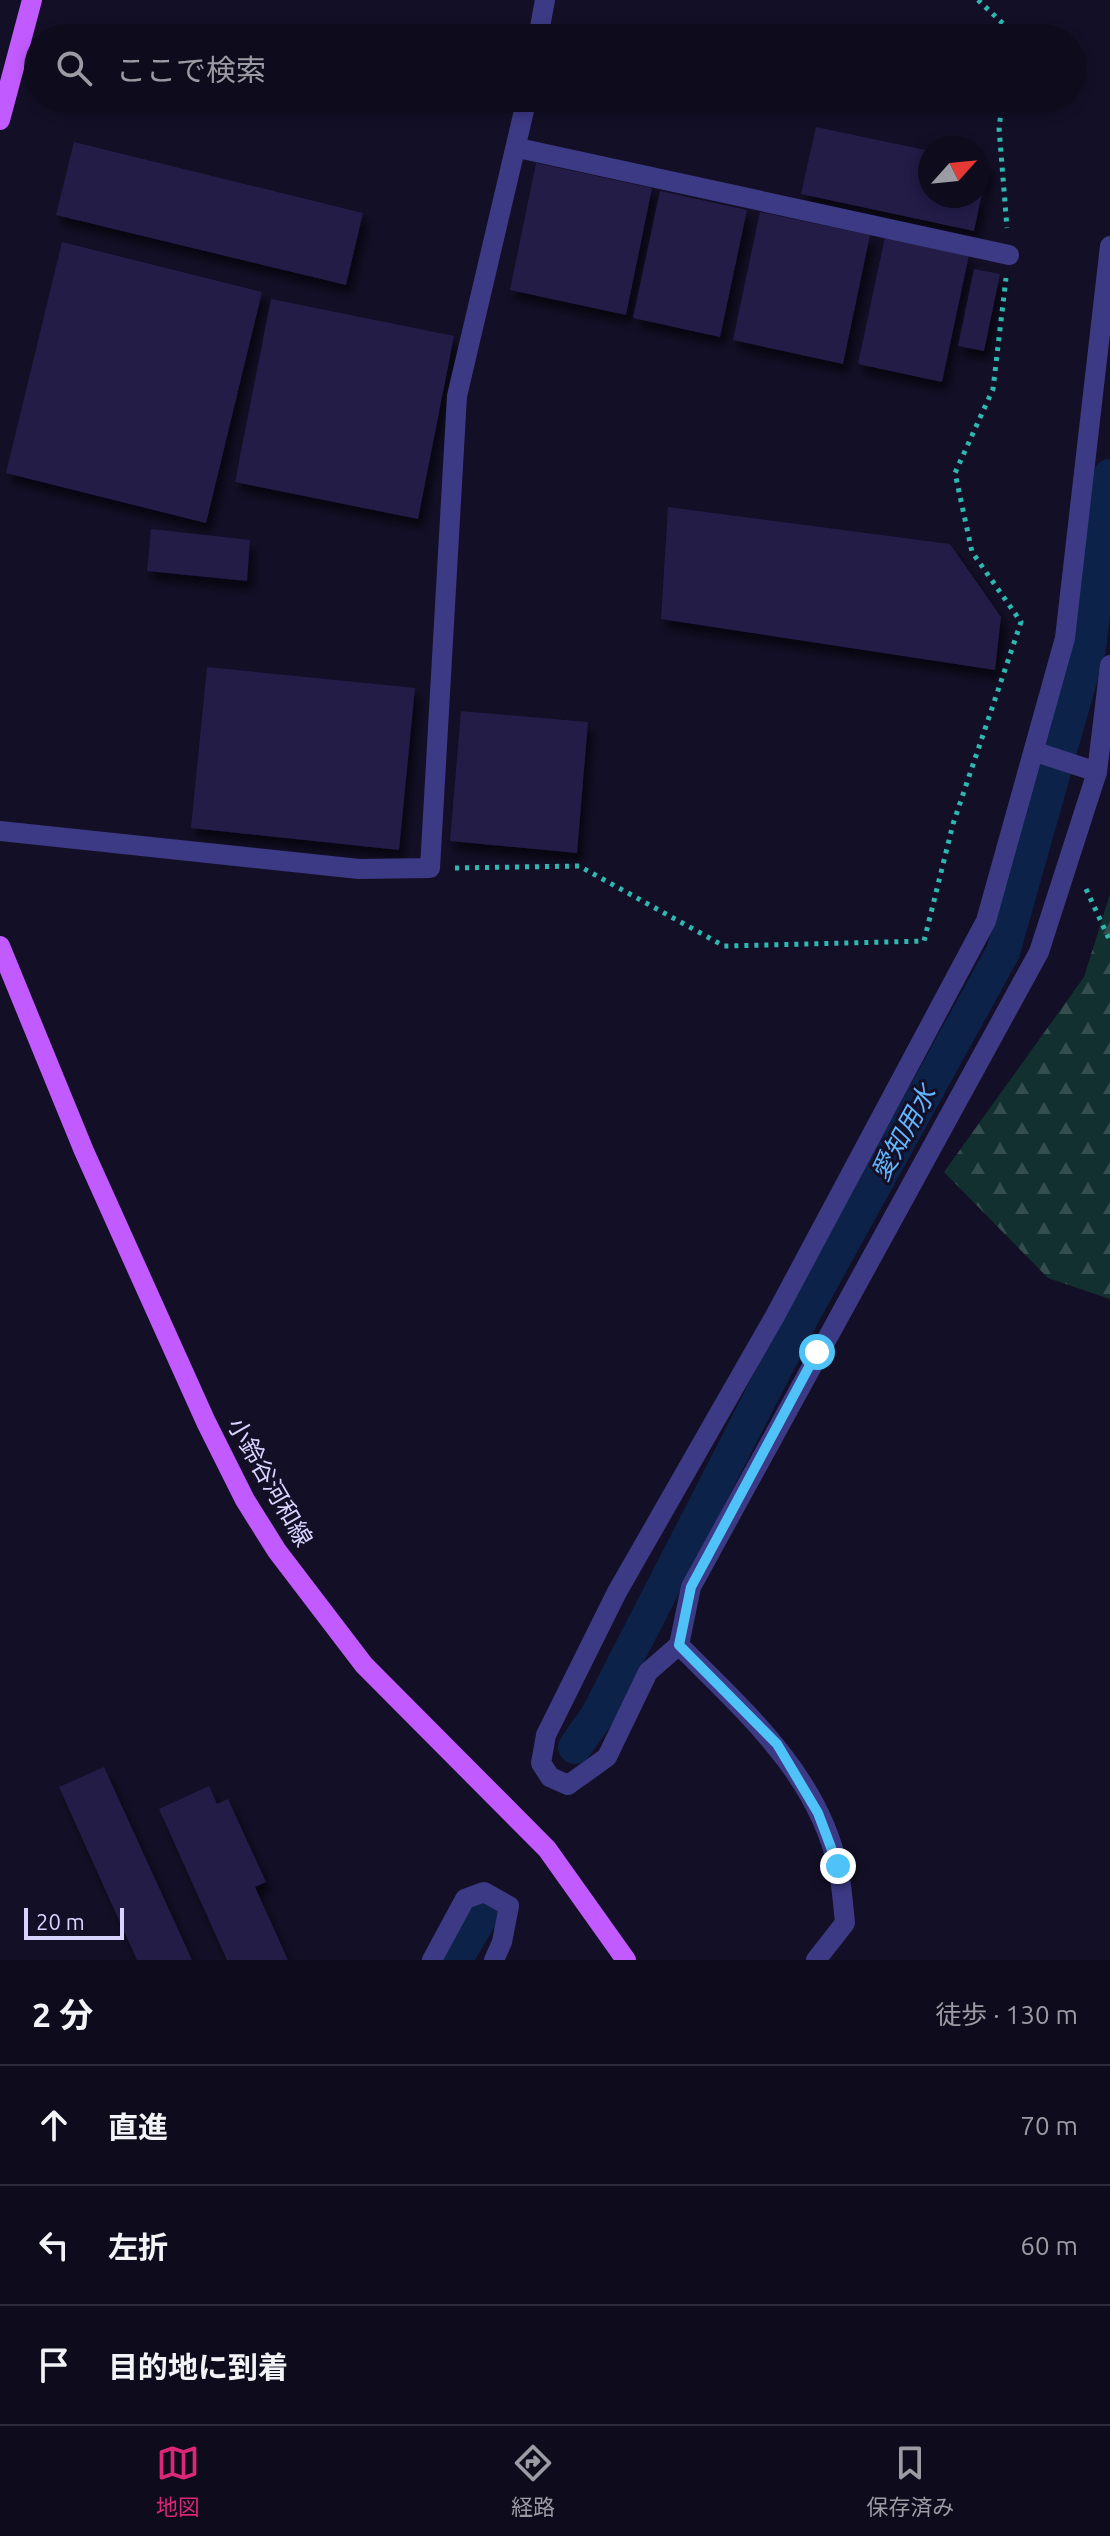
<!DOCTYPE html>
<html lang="ja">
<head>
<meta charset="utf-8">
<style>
  body { margin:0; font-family:Ubuntu,"Noto Sans JP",sans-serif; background:#171425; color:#f1f3f6 }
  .compass { position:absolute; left:918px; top:136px; width:72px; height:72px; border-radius:50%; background:#0e0b1c; box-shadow:0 4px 12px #0003; rotate:63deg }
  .scale { position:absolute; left:24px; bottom:20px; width:100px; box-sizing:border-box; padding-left:8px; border:4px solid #d9d4ff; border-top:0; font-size:22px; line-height:28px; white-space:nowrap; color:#d9d4ff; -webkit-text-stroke:6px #130f26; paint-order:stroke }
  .stop { position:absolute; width:24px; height:24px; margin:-18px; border:6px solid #4fc3f7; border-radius:50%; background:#fff }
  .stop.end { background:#4fc3f7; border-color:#fff; box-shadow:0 2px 8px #0008 }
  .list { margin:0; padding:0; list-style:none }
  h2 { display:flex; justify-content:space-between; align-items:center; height:104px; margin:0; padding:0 32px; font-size:34px }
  h2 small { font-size:26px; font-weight:400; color:#9b9ba3 }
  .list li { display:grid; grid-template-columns:52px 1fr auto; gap:24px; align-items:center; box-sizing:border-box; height:120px; padding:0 32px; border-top:2px solid #2e2b3b }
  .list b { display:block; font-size:30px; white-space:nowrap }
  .list em { font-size:26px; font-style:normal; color:#9b9ba3 }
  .icon { flex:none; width:44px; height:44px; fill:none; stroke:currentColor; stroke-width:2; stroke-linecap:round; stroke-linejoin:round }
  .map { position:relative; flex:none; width:1110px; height:1960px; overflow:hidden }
  .search { position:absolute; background:#0e0b1c; box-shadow:0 4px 12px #0003; left:24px; right:24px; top:24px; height:88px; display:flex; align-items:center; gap:20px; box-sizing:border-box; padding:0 28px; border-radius:44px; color:#9b9ba3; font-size:30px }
  .sheet { height:464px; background:#0e0b1c }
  nav { display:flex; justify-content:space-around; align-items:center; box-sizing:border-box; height:112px; border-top:2px solid #2e2b3b; background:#0e0b1c; font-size:22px; color:#9b9ba3 }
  nav a { display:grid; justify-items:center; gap:4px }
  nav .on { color:#db2777 }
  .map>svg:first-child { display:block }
</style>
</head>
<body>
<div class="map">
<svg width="1110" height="1960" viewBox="0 0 1110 1960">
  <defs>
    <pattern id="forest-firs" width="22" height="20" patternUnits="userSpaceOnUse" patternTransform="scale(2)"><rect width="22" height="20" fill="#12302f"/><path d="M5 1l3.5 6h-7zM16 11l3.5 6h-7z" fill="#344d4e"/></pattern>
    <filter id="shadow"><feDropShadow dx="5" dy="9" stdDeviation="4" flood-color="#0009"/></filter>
  </defs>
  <rect width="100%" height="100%" fill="#130f26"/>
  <polygon fill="url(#forest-firs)" points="1110,894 1110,1299 1048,1278 944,1172 1084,977"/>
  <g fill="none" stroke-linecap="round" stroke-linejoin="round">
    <g stroke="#0c2248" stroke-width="34">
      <polyline points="575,1747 597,1716 803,1315 1003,952 1089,648 1110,476"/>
      <polyline points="455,1960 483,1913"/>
    </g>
  </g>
  <g fill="#241b47" filter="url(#shadow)">
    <polygon points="816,127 930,151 930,196 978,196 978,162 988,164 974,231 801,194"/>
    <polygon points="74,142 363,213 346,285 56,215"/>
    <polygon points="536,163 652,188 626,315 510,290"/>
    <polygon points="660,191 747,210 720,337 633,318"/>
    <polygon points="760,212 870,235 843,364 733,340"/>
    <polygon points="885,237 969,255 942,382 858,364"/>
    <polygon points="62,242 262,292 206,523 6,473"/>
    <polygon points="974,269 1000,274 984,351 958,346"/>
    <polygon points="271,299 454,336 418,519 235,482"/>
    <polygon points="668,507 950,544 1001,617 995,670 661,619"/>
    <polygon points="151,529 250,540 247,581 147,571"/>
    <polygon points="207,667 415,688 399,850 191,828"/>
    <polygon points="461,711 588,722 577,853 450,841"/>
    <polygon points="104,1767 192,1960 137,1960 59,1787"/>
    <polygon points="209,1786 217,1804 228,1799 266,1882 255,1887 288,1960 227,1960 159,1809"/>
  </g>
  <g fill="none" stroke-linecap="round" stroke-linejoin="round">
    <g stroke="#2fb8b0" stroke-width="5" stroke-dasharray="4 6" stroke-linecap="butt">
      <polyline points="978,0 1013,33 1012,38"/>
      <polyline points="1003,98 999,128 1007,228"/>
      <polyline points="455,868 579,866 724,946 924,941 953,824 1021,622 972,552 955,473 993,389 1006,278"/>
      <polyline points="1086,889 1110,941"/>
    </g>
    <g stroke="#3d3a85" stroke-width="20">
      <polyline points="538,38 545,0"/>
      <polyline points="518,148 1009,255"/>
      <polyline points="1110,246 1065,638 986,921 775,1316 617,1592 546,1735 541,1763 550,1777 568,1785 607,1757 648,1672 679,1645 691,1587 1039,952 1097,772 1110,665"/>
      <polyline points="1036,752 1097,772"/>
      <polyline points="0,831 359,869 430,868 457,396 527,98"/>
      <path d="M679 1645C743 1710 818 1774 838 1868 842 1886 843 1904 845 1923L816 1960"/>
      <polyline points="432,1960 465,1899 484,1892 509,1906 502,1942 494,1960"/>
    </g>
    <g stroke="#c25bff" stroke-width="20">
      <polyline points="0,120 32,0"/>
      <polyline points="0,946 84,1151 206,1422 245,1500 277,1551 364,1665 547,1849 626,1960"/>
    </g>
  </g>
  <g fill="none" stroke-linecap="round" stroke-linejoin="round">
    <polyline stroke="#4fc3f7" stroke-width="10" points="817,1352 691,1587 679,1645 777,1744 818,1813 838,1866"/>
  </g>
  <g text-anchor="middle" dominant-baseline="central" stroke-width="6" stroke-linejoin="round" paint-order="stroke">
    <g font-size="24" fill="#d9d4ff" stroke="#130f26">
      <text transform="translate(270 1482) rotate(60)">小鈴谷河和線</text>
    </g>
    <g font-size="26" font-style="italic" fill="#62b6ff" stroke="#130f26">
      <text transform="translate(903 1133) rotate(-61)">愛知用水</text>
    </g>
  </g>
</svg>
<svg class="compass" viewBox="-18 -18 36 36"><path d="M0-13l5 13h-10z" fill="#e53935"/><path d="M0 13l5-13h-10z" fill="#9b9ba3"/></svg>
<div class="scale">20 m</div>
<div class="stop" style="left:817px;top:1352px"></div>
<div class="stop end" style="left:838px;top:1866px"></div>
<div class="search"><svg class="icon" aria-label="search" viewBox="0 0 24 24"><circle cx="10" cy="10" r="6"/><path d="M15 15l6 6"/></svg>ここで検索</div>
</div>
<section class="sheet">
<h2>2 分<small>徒歩 · 130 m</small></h2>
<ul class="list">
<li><svg class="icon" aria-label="ahead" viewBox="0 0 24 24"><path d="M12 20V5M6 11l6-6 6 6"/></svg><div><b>直進</b></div><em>70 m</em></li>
<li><svg class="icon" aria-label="left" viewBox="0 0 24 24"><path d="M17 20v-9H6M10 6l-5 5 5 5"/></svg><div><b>左折</b></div><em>60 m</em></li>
<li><svg class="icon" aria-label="arrive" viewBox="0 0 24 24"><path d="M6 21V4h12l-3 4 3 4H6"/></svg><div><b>目的地に到着</b></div></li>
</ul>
</section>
<nav>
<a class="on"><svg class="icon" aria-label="map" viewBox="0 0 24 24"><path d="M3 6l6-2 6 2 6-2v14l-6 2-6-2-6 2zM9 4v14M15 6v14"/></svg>地図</a>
<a><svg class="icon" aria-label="directions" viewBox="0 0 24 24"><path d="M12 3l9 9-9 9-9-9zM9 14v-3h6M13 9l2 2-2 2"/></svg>経路</a>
<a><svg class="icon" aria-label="saved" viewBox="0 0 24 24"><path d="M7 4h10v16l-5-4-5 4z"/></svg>保存済み</a>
</nav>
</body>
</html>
